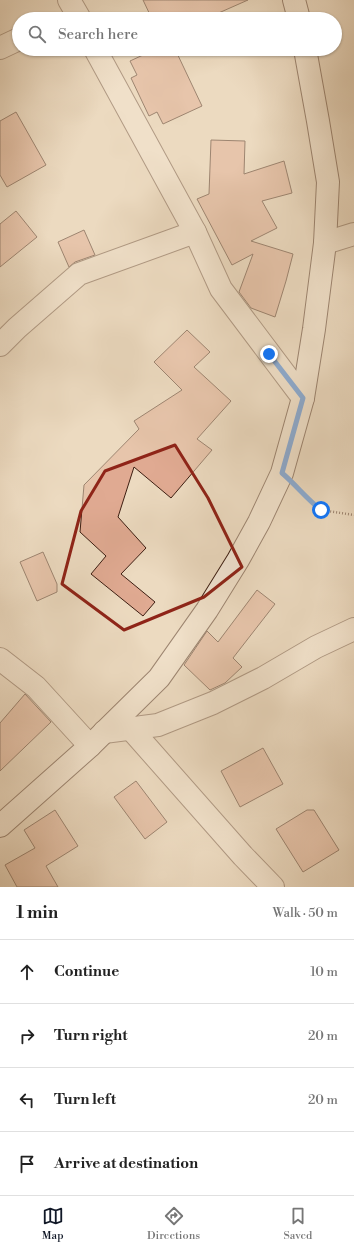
<!DOCTYPE html>
<html lang="en">
<head>
<meta charset="utf-8">
<style>
  body { margin:0; font-family:"Libre Bodoni",serif; background:#f2f2f2; color:#222 }
  .stop { position:absolute; width:12px; height:12px; margin:-9px; border:3px solid #1a73e8; border-radius:50%; background:#fff }
  .stop.end { background:#1a73e8; border-color:#fff; box-shadow:0 1px 4px #0008 }
  .list { margin:0; padding:0; list-style:none }
  h2 { display:flex; justify-content:space-between; align-items:center; height:52px; margin:0; padding:0 16px; font-size:17px }
  h2 small { font-size:13px; font-weight:400; color:#767676 }
  .list li { display:grid; grid-template-columns:26px 1fr auto; gap:12px; align-items:center; box-sizing:border-box; height:64px; padding:0 16px; border-top:1px solid #e0e0e0 }
  .list b { display:block; font-size:15px; white-space:nowrap }
  .list em { font-size:13px; font-style:normal; color:#767676 }
  .icon { flex:none; width:22px; height:22px; fill:none; stroke:currentColor; stroke-width:2; stroke-linecap:round; stroke-linejoin:round }
  .map { position:relative; flex:none; width:354px; height:887px; overflow:hidden }
  .search { position:absolute; background:#fff; box-shadow:0 1px 3px #0004; left:12px; right:12px; top:12px; height:44px; display:flex; align-items:center; gap:10px; box-sizing:border-box; padding:0 14px; border-radius:22px; color:#767676; font-size:15px }
  .sheet { height:308px; background:#fff }
  nav { display:flex; justify-content:space-around; align-items:center; box-sizing:border-box; height:56px; border-top:1px solid #e0e0e0; background:#fff; font-size:11px; color:#767676 }
  nav a { display:grid; justify-items:center; gap:2px }
  nav .on { color:#111827 }
  .map>svg:first-child { display:block }
</style>
</head>
<body>
<div class="map">
<svg width="354" height="887" viewBox="0 0 354 887">
  <rect width="100%" height="100%" fill="#ecdac0"/>
  <filter id="stains"><feTurbulence type="fractalNoise" baseFrequency=".005" numOctaves="4"/><feColorMatrix values="0 0 0 0 .2 0 0 0 0 .09 0 0 0 0 .02 0 0 0 .5 -.17"/></filter>
  <radialGradient id="worn" r=".72"><stop offset=".6" stop-color="#630" stop-opacity="0"/><stop offset="1" stop-color="#630" stop-opacity=".3"/></radialGradient>
  <g fill="#e0aa92" stroke="#3d1e12">
    <polygon points="143,0 248,0 205,19 152,19"/>
    <polygon points="156,49 175,49 202,106 163,124 157,112 149,116 131,78 137,75 130,61"/>
    <polygon points="16,112 46,165 7,187 0,175 0,121"/>
    <polygon points="211,140 245,141 244,174 284,161 292,193 262,201 277,228 251,241 293,254 286,281 275,317 251,308 239,292 253,254 232,265 197,199 209,194"/>
    <polygon points="16,211 37,237 0,267 0,224"/>
    <polygon points="84,230 95,255 75,262 69,267 58,242"/>
    <polygon points="187,330 210,352 194,367 231,401 197,439 212,450 171,498 134,467 118,517 146,548 121,574 155,602 143,616 91,574 106,556 80,532 84,485 139,429 134,421 182,390 154,362"/>
    <polygon points="43,552 57,584 57,592 37,601 20,562"/>
    <polygon points="257,590 275,604 233,658 242,667 225,683 210,690 184,665 207,631 218,642"/>
    <polygon points="25,694 51,722 0,771 0,723"/>
    <polygon points="263,748 283,784 240,807 221,771"/>
    <polygon points="136,781 167,822 145,839 114,797"/>
    <polygon points="55,810 78,846 46,866 58,887 17,887 5,865 35,848 24,830"/>
    <polygon points="307,810 314,810 339,850 303,872 276,829"/>
  </g>
  <g fill="none" stroke-linecap="round" stroke-linejoin="round">
    <g stroke="#694d3e" stroke-width="24">
      <g id="minor">
        <polyline points="69,0 80,19"/>
        <polyline points="0,48 19,39"/>
        <polyline points="95,49 195,232 221,289 303,398"/>
        <polyline points="325,243 354,234"/>
        <polyline points="0,345 17,328 79,274 195,232"/>
        <polyline points="0,659 36,687 90,746"/>
        <polyline points="130,728 243,856 273,887"/>
      </g>
    </g>
    <g stroke="#694d3e" stroke-width="24">
      <polyline id="tertiary" points="104,732 158,725 213,703 263,678 316,647 354,629"/>
    </g>
    <g stroke="#3d1e12" stroke-width="24">
      <g id="secondary">
        <polyline points="294,0 299,19"/>
        <polyline points="0,826 90,746 159,678 207,610 238,560 259,522 282,473 303,398 314,329 325,243 328,182 318,121 305,49"/>
      </g>
    </g>
    <polyline stroke="#3d1e12" stroke-width="2.5" stroke-dasharray="1 2" stroke-linecap="butt" points="299,490 321,510 354,515"/>
    <use href="#minor" stroke="#f3e7d6" stroke-width="22"/>
    <use href="#tertiary" stroke="#f3e7d6" stroke-width="22"/>
    <use href="#secondary" stroke="#f3e7d6" stroke-width="22"/>
  </g>
  <g fill="none" stroke-linecap="round" stroke-linejoin="round">
    <path stroke="#1a73e8" stroke-width="5" d="M269 354 303 398 282 473C296 485 307 499 321 510"/>
  </g>
  <path d="M0 0H354V887H0ZM175 445 208 498 242 567 204 597 124 630 62 584 81 511 105 471Z" fill="#ecdac0" fill-opacity=".55" fill-rule="evenodd"/>
  <path fill="none" stroke="#8f2418" stroke-width="3" stroke-linejoin="round" d="M175 445 208 498 242 567 204 597 124 630 62 584 81 511 105 471Z"/>
  <rect width="100%" height="100%" filter="url(#stains)"/>
  <rect width="100%" height="100%" fill="url(#worn)"/>
</svg>
<div class="stop" style="left:321px;top:510px"></div>
<div class="stop end" style="left:269px;top:354px"></div>
<div class="search"><svg class="icon" aria-label="search" viewBox="0 0 24 24"><circle cx="10" cy="10" r="6"/><path d="M15 15l6 6"/></svg>Search here</div>
</div>
<section class="sheet">
<h2>1 min<small>Walk · 50 m</small></h2>
<ul class="list">
<li><svg class="icon" aria-label="ahead" viewBox="0 0 24 24"><path d="M12 20V5M6 11l6-6 6 6"/></svg><div><b>Continue</b></div><em>10 m</em></li>
<li><svg class="icon" aria-label="right" viewBox="0 0 24 24"><path d="M7 20v-9h11M14 6l5 5-5 5"/></svg><div><b>Turn right</b></div><em>20 m</em></li>
<li><svg class="icon" aria-label="left" viewBox="0 0 24 24"><path d="M17 20v-9H6M10 6l-5 5 5 5"/></svg><div><b>Turn left</b></div><em>20 m</em></li>
<li><svg class="icon" aria-label="arrive" viewBox="0 0 24 24"><path d="M6 21V4h12l-3 4 3 4H6"/></svg><div><b>Arrive at destination</b></div></li>
</ul>
</section>
<nav>
<a class="on"><svg class="icon" aria-label="map" viewBox="0 0 24 24"><path d="M3 6l6-2 6 2 6-2v14l-6 2-6-2-6 2zM9 4v14M15 6v14"/></svg>Map</a>
<a><svg class="icon" aria-label="directions" viewBox="0 0 24 24"><path d="M12 3l9 9-9 9-9-9zM9 14v-3h6M13 9l2 2-2 2"/></svg>Directions</a>
<a><svg class="icon" aria-label="saved" viewBox="0 0 24 24"><path d="M7 4h10v16l-5-4-5 4z"/></svg>Saved</a>
</nav>
</body>
</html>
